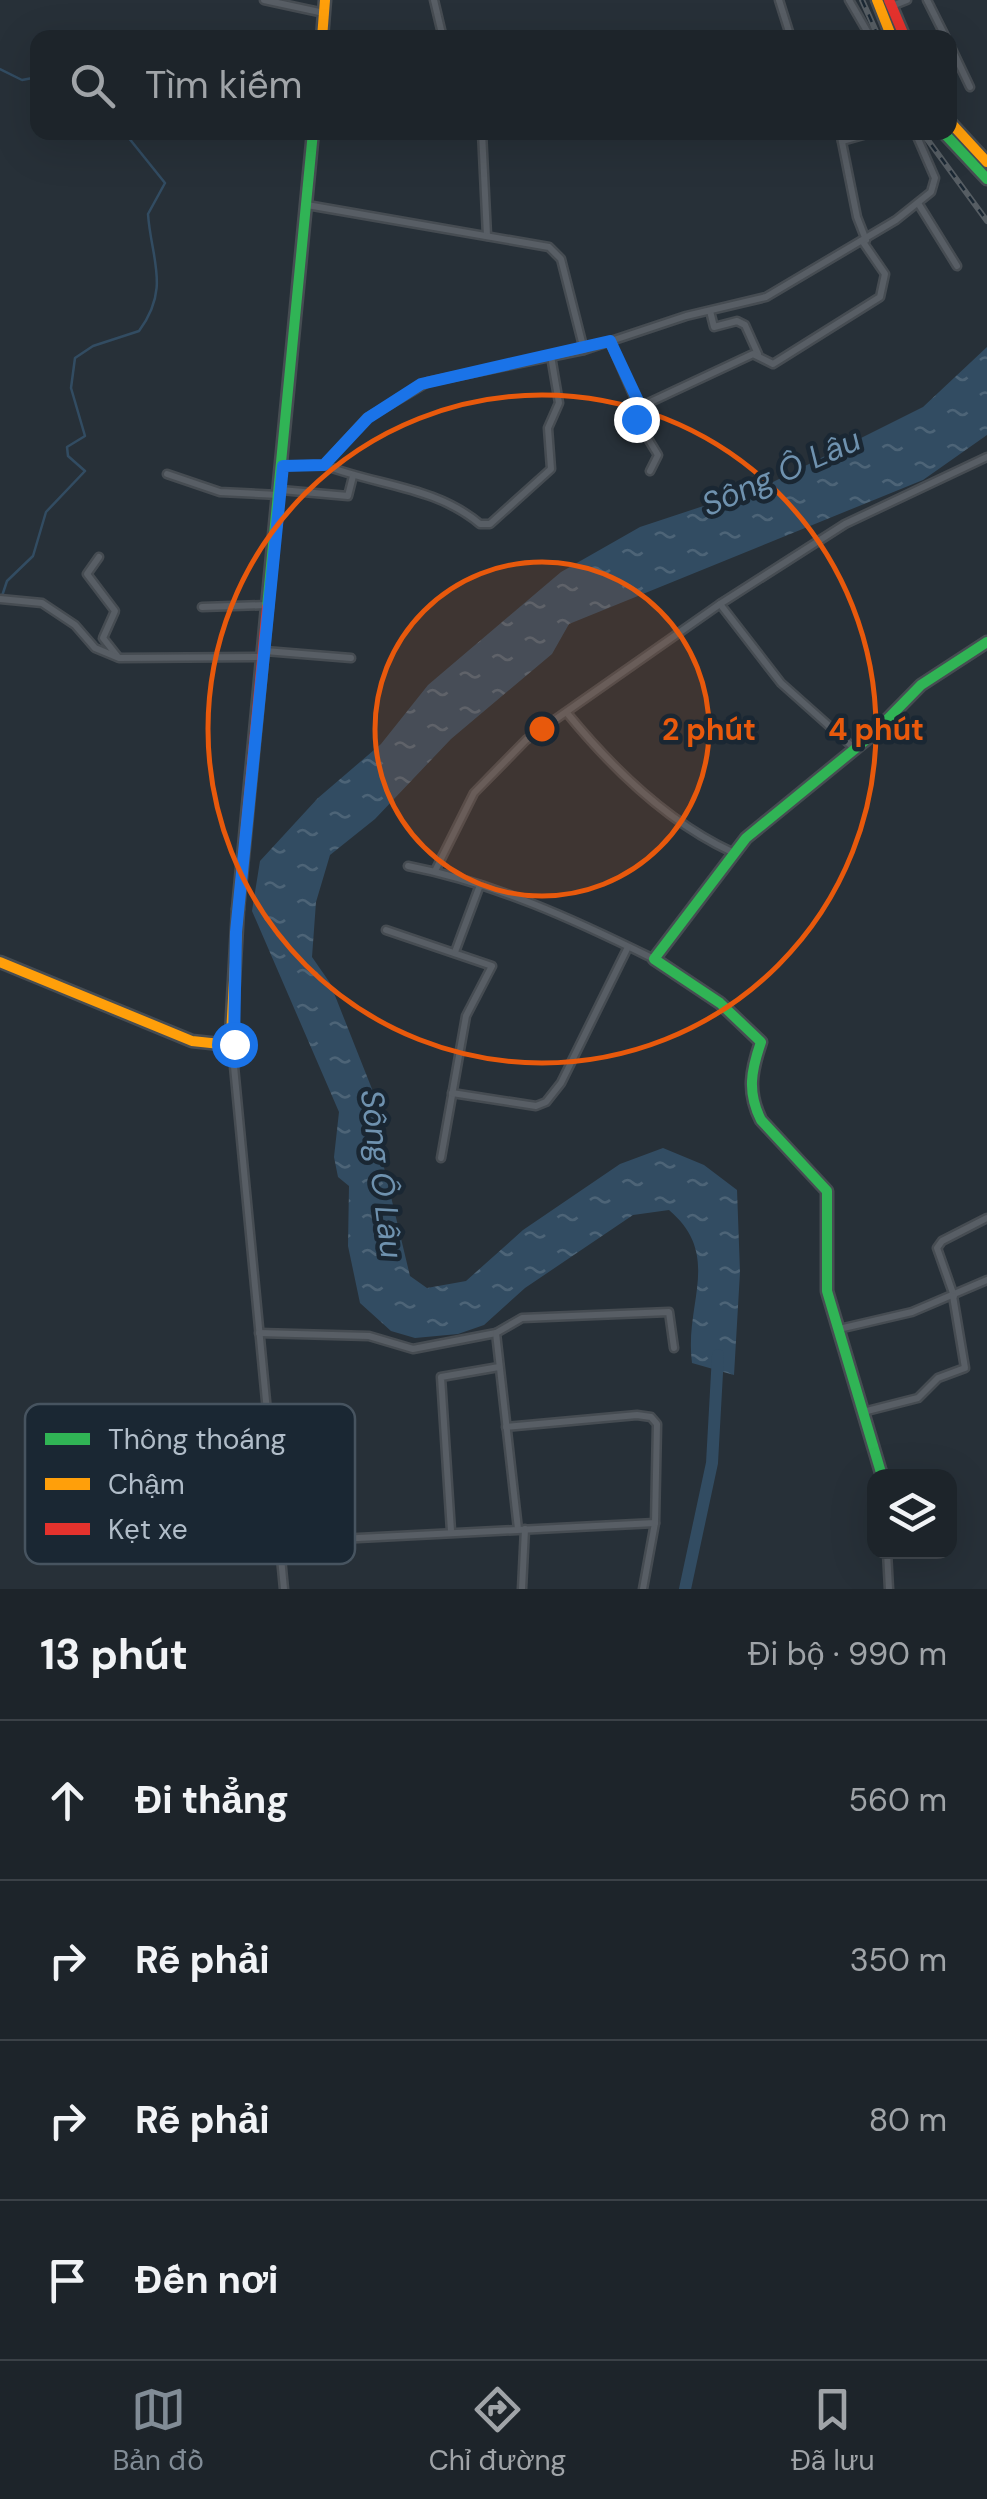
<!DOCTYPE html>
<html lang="vi">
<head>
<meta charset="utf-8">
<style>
  body { margin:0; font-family:"DM Sans",sans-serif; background:#252c32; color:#f1f3f6 }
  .controls { position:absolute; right:30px; bottom:30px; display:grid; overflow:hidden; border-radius:20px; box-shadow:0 10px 40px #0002 }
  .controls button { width:90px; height:90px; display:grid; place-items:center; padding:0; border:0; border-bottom:2px solid #3b4147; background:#1d242a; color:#f1f3f6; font:50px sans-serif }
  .stop { position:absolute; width:30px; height:30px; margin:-22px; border:8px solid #1a73e8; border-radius:50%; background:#fff }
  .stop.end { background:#1a73e8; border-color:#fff; box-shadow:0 2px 10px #0008 }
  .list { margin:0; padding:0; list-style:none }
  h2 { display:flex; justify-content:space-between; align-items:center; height:130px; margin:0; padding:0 40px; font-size:42px }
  h2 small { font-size:32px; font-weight:400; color:#a0a4a8 }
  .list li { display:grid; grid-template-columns:65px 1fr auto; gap:30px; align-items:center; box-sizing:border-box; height:160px; padding:0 40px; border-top:2px solid #3b4147 }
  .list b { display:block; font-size:38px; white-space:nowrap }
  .list em { font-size:32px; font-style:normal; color:#a0a4a8 }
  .icon { flex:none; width:55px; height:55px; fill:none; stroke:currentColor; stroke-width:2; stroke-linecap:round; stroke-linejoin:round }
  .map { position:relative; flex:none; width:987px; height:1589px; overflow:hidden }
  .search { position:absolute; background:#1d242a; box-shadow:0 10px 40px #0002; left:30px; right:30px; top:30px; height:110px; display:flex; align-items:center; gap:25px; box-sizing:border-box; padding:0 35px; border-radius:20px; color:#a0a4a8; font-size:38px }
  .sheet { height:770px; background:#1d242a }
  nav { display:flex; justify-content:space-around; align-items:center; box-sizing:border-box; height:140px; border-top:2px solid #3b4147; background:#1d242a; font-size:28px; color:#a0a4a8 }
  nav a { display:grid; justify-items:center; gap:5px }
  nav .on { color:#818c96 }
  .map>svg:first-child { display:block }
</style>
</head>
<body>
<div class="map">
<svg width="987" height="1589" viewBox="0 0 987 1589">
  <defs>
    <pattern id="water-ripples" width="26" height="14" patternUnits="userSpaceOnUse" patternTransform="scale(2.5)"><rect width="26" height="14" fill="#324c62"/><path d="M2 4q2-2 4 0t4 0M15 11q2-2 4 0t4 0" fill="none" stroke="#4d6477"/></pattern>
  </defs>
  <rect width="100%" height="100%" fill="#273038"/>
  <path fill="url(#water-ripples)" d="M987 347V435L923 480 569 624 552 654 451 739 375 819 330 855 316 902 312 957 330 983 372 1089 375 1130 410 1276 427 1288 466 1281 523 1230 620 1164 663 1148 704 1165 737 1190 740 1272 734 1375 692 1363C684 1303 723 1256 669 1210L633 1215 525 1288 484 1325 458 1334 415 1338 391 1331 360 1303 348 1246 349 1186 338 1177 334 1157 339 1112 252 911 260 861 318 798 381 744 428 685 561 572 640 527 767 485 923 407Z"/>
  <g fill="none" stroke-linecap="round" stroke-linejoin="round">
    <g stroke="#324c62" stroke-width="2.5">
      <polyline points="0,69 22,80 38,77"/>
      <path d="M2 596 7 581 33 556 46 512 85 471 68 456 67 447 85 436 71 388 75 358 93 346 139 331C171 288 151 259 148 214L165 183 124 132"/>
    </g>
    <polyline stroke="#324c62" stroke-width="12" points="685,1589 712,1463 718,1355"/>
    <g stroke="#464c52" stroke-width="11">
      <g id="street">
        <polyline points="264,0 324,13"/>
        <polyline points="434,0 443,38"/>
        <polyline points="779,0 791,38"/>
        <polyline points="849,0 871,38"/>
        <polyline points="927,0 946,38"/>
        <polyline points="892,6 907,0"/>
        <polyline points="950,45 970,87"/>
        <polyline points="482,132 487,236"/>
        <polyline points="840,132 857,217 866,240"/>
        <polyline points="842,141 874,132"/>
        <polyline points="918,203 957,266"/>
        <polyline points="307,205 549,247 561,259 584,350"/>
        <polyline points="710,311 714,327 737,321 745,325 758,354"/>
        <polyline points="610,341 635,399 644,405 753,354 773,364 880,297 885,274 863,242"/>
        <polyline points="639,403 636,419 658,455 650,471"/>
        <path d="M324 465C377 486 435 486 480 524H490L551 469 548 428 559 403 551 356"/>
        <polyline points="283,466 324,465 367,418 428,382 584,350 686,316 766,297 896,220 931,192 935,178 915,132"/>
        <polyline points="167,474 220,492 279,495"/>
        <polyline points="281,490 348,496 353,476"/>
        <polyline points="99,557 87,574 115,611 103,638 118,657"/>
        <polyline points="0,599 42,603 75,625 95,648 119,658 264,657"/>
        <polyline points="720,604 781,683 855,749"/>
        <polyline points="202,607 267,605"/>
        <polyline points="265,651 351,658"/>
        <path d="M567 713C612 768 667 822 732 852"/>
        <path d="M408 866C495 883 575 920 654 959"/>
        <polyline points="435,871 474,793 526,740 720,604 845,524 987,457"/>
        <polyline points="386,930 492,966 466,1016 441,1158"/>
        <polyline points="455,952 480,885"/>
        <polyline points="231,1035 284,1589"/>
        <polyline points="452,1093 536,1106 546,1102 561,1083 628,947"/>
        <polyline points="954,1296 937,1248 942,1241 987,1218"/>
        <polyline points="839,1329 912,1312 987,1280"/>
        <polyline points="259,1333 369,1336 413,1349 496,1333"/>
        <polyline points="863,1412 918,1398 938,1378 965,1368 953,1296"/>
        <polyline points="506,1427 637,1415 651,1417 657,1424 655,1523 643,1589"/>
        <polyline points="518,1529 496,1333 522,1318 669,1312 674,1348"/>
        <polyline points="451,1531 441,1377 499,1367"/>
        <polyline points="280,1542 655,1523"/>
        <polyline points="887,1552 889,1589"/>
        <polyline points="522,1589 525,1529"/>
      </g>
    </g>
    <g stroke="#464c52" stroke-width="15">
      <g id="fast">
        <polyline points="943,132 987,179"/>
        <polyline points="267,607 313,132"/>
        <path d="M882 1476 827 1291V1191L761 1120C747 1092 751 1071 761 1042L720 1003 654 959 746 838 872 735 921 685 987 642"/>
      </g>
    </g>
    <g stroke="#464c52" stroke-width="15">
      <g id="slow">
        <polyline points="877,0 892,38"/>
        <polyline points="322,38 325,0"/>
        <polyline points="950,122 987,162"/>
        <polyline points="0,962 192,1041 220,1044 231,1034 238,909"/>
      </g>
    </g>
    <g stroke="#464c52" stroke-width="15">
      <g id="jam">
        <polyline points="889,0 905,38"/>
        <polyline points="238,909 267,607"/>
      </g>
    </g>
    <use href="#street" stroke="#585e65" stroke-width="6"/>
    <use href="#fast" stroke="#30b455" stroke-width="10"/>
    <use href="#slow" stroke="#ff9f0a" stroke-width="10"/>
    <use href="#jam" stroke="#e5322d" stroke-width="10"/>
    <g stroke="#565d63" stroke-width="6">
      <g id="rail">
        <polyline points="862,0 879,38"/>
        <polyline points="922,132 987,221"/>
      </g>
    </g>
    <use href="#rail" stroke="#1a2733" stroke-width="2.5" stroke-dasharray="8" stroke-linecap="butt"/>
  </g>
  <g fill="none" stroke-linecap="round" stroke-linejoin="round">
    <polyline stroke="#1a73e8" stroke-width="12" points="234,1044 236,932 283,466 324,465 368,418 421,384 610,341 639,403 636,419"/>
  </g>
  <circle cx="542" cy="729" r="167" fill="#e8590c" fill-opacity=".12"/>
  <g fill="none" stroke="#e8590c" stroke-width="5">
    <circle cx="542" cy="729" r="167"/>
    <circle cx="542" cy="729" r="334"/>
  </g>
  <g text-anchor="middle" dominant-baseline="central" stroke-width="9" stroke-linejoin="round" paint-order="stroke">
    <g font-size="32" font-style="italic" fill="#6f92af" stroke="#1a2733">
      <text transform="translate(781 472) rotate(-24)">Sông Ô Lâu</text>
      <text transform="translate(382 1174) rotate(83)">Sông Ô Lâu</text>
    </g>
  </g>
  <rect x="25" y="1404" width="330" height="160" rx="15" fill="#1a2733" stroke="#475460" stroke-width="2.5"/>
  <rect x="45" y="1433" width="45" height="12" fill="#30b455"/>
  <rect x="45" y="1478" width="45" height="12" fill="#ff9f0a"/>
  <rect x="45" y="1523" width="45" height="12" fill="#e5322d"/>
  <g font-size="28" fill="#b1bdc9">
    <text x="108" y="1449">Thông thoáng</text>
    <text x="108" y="1494">Chậm</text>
    <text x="108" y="1539">Kẹt xe</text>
  </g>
  <circle cx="542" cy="729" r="15" fill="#e8590c" stroke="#1a2733" stroke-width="5"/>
  <g font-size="30" text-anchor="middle" font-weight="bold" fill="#e8590c" stroke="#1a2733" stroke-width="9" stroke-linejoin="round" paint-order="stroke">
    <text x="709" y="740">2 phút</text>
    <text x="876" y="740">4 phút</text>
  </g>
</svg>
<div class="controls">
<button><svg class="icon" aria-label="layers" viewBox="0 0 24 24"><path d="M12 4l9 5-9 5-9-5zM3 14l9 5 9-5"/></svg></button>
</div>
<div class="stop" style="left:234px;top:1044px"></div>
<div class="stop end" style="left:636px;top:419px"></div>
<div class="search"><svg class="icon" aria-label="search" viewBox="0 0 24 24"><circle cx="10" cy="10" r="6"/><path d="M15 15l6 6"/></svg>Tìm kiếm</div>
</div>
<section class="sheet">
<h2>13 phút<small>Đi bộ · 990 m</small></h2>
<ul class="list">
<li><svg class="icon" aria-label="ahead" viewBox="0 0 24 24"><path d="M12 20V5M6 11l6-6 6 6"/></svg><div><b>Đi thẳng</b></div><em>560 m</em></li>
<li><svg class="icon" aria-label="right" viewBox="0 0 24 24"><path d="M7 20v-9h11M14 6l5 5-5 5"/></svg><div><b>Rẽ phải</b></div><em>350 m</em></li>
<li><svg class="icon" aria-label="right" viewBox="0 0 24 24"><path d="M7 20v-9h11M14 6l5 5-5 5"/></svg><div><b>Rẽ phải</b></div><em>80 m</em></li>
<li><svg class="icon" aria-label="arrive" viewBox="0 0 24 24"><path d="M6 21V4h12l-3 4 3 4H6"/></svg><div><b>Đến nơi</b></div></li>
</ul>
</section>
<nav>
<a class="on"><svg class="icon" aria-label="map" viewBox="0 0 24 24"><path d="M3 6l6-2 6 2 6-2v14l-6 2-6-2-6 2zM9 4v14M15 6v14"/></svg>Bản đồ</a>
<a><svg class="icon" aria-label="directions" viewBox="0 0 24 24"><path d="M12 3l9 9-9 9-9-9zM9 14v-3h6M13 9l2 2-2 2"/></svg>Chỉ đường</a>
<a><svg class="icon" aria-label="saved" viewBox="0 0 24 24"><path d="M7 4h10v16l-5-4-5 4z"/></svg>Đã lưu</a>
</nav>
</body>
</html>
